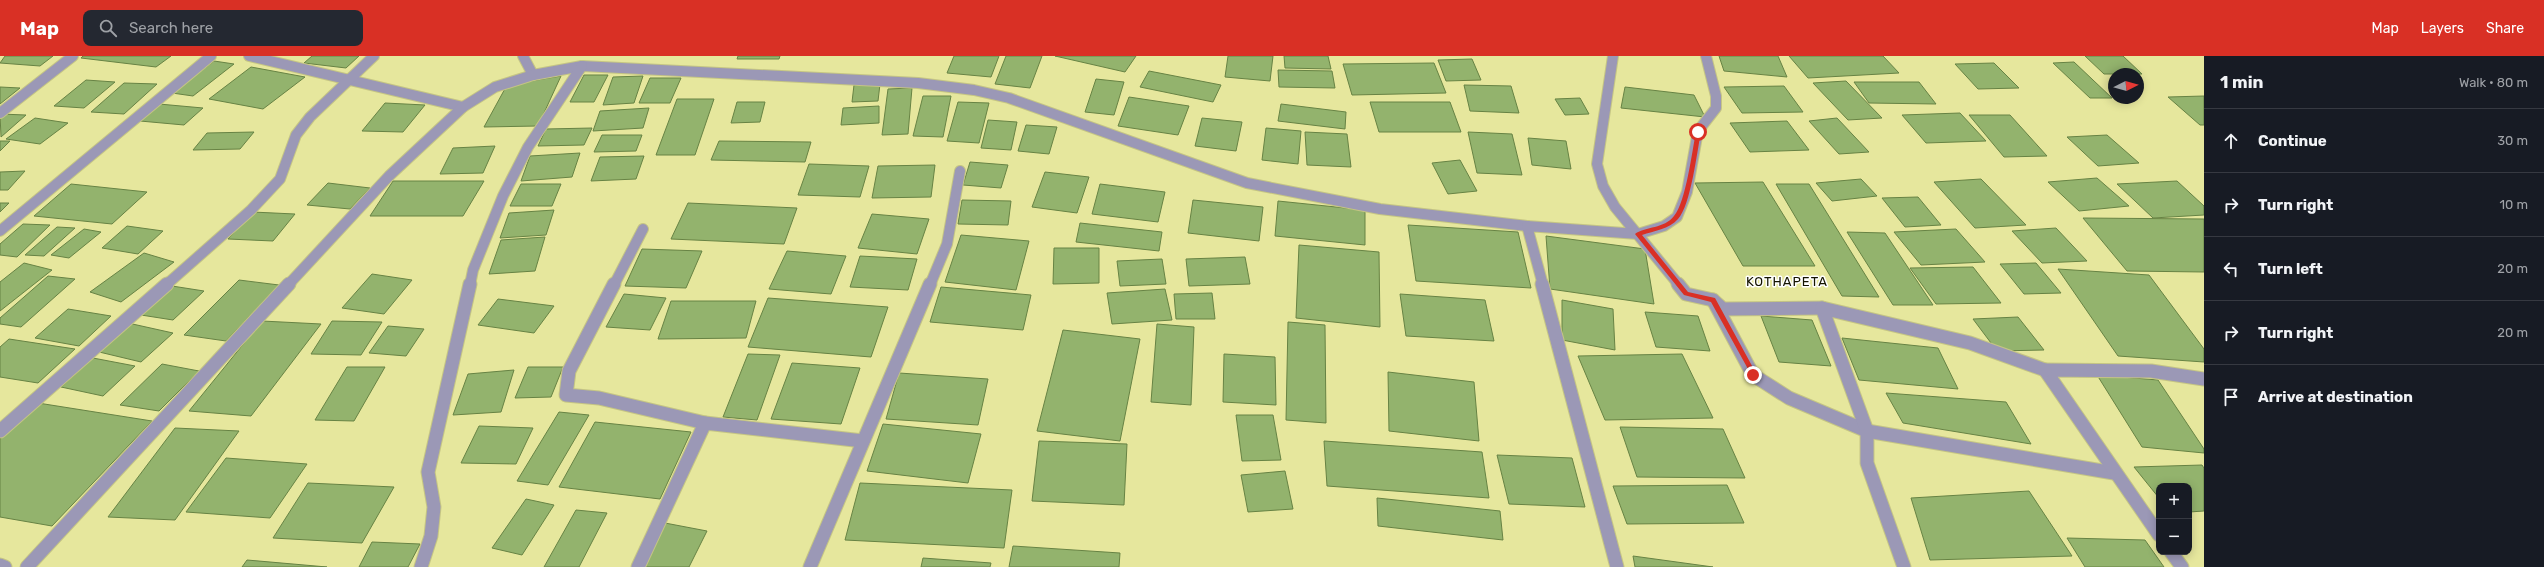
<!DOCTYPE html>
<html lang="en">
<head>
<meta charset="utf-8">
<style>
  body { margin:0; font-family:Rubik,sans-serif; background:#242831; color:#f1f3f6 }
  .controls { position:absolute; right:12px; bottom:12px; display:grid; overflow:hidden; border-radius:8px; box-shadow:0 2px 10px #0003 }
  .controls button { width:36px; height:36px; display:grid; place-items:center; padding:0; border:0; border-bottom:1px solid #363941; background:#171b24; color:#f1f3f6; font:20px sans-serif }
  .compass { position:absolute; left:2108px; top:12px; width:36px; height:36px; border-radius:50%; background:#171b24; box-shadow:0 2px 10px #0003; rotate:84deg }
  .stop { position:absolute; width:12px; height:12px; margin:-9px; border:3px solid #d93025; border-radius:50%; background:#fff }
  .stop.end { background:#d93025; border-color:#fff; box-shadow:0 1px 4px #0008 }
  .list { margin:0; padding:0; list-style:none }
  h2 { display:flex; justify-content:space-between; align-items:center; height:52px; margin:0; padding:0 16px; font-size:17px }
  h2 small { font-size:13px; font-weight:400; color:#9ea1a6 }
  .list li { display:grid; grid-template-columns:26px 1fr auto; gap:12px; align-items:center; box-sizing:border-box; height:64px; padding:0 16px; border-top:1px solid #363941 }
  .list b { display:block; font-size:15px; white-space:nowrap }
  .list em { font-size:13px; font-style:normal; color:#9ea1a6 }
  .icon { flex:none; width:22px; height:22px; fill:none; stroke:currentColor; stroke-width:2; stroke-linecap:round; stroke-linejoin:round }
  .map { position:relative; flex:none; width:2204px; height:511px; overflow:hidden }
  header { display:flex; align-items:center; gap:24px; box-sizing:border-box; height:56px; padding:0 20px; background:#d93025; color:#fff }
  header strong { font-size:19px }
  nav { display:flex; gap:22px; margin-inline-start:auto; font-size:14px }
  .search { width:280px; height:36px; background:#242831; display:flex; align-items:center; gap:10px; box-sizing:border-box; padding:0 14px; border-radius:8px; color:#9ea1a6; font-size:15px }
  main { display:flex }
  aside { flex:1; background:#171b24 }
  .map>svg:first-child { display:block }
</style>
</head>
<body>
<header>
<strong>Map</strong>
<div class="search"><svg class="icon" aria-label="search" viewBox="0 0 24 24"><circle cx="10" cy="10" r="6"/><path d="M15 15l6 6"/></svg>Search here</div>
<nav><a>Map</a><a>Layers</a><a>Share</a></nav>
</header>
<main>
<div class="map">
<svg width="2204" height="511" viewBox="0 0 2204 511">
  <rect width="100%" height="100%" fill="#e6e79d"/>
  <g fill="#93b36d" stroke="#678344">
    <polygon points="5,0 53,0 40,10 0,7"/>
    <polygon points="83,0 171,0 156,11 81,2"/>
    <polygon points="312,0 359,0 346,12 304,7"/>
    <polygon points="738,0 780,0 779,3 737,3"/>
    <polygon points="954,0 999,0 991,21 947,17"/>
    <polygon points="1006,0 1042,0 1030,32 995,28"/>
    <polygon points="1055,0 1136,0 1125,16"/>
    <polygon points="1228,0 1273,0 1270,25 1225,21"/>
    <polygon points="1284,0 1328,0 1331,13 1285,12"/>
    <polygon points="1719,0 1778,0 1787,21 1724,15"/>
    <polygon points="1789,0 1883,0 1899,17 1808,22"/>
    <polygon points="2085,0 2123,0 2142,18 2104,18"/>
    <polygon points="1472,3 1481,24 1446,25 1438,4"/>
    <polygon points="214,5 234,8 193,40 172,37"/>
    <polygon points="2074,6 2112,42 2090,42 2053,7"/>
    <polygon points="1434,7 1446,37 1352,39 1343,8"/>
    <polygon points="1994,7 2019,32 1978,33 1955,8"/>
    <polygon points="251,11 305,21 263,53 209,43"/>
    <polygon points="1278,14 1332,15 1335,32 1279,31"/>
    <polygon points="1149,15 1221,29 1213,46 1140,31"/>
    <polygon points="584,19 608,19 594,46 570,46"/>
    <polygon points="561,20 538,70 484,71 507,29"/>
    <polygon points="643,20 634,47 603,49 613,21"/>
    <polygon points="650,22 681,22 670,47 639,47"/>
    <polygon points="1096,23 1124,26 1114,59 1085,56"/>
    <polygon points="86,24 115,26 84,52 54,50"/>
    <polygon points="1846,25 1882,62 1848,64 1813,27"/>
    <polygon points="1854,26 1919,26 1936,48 1869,47"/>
    <polygon points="124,27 157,28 124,58 91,56"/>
    <polygon points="880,28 878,45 852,46 854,29"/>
    <polygon points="1464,29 1511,30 1519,57 1470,55"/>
    <polygon points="1784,30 1803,56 1742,57 1724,31"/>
    <polygon points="0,31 20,32 0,48"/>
    <polygon points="1625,31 1694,39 1705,61 1621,52"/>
    <polygon points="912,32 908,78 882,79 888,33"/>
    <polygon points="923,40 951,40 943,81 913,80"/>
    <polygon points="2204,40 2204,69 2200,69 2168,41"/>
    <polygon points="1129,41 1189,50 1178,79 1118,70"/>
    <polygon points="1580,42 1589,58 1565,59 1555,43"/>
    <polygon points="677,43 714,43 695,99 656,99"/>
    <polygon points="737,46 765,46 760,66 731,67"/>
    <polygon points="958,46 989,47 979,87 947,85"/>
    <polygon points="1370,46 1450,46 1461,76 1379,76"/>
    <polygon points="385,47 425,49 403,76 362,75"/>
    <polygon points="159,48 203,52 184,69 140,65"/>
    <polygon points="1281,48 1346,56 1345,73 1278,65"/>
    <polygon points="879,50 879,67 841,69 843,52"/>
    <polygon points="649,52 643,72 593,75 600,55"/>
    <polygon points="1960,57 1986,85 1926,87 1902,59"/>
    <polygon points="0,58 26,59 1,81"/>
    <polygon points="1969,59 2010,59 2047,100 2004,101"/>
    <polygon points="35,62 68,67 40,88 6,83"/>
    <polygon points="1202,62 1242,66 1236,95 1195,90"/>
    <polygon points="1837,62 1869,96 1839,98 1809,65"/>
    <polygon points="988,64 1017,66 1011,94 981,92"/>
    <polygon points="1787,65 1809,94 1750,96 1730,67"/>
    <polygon points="1026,69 1057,71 1049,98 1018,95"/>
    <polygon points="592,72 584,89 538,90 546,73"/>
    <polygon points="1266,72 1301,75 1298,108 1262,104"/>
    <polygon points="254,76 240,93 193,94 207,77"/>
    <polygon points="1305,76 1347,78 1351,111 1307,109"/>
    <polygon points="1468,76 1512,78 1522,119 1477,117"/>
    <polygon points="602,79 642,79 636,95 594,96"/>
    <polygon points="2107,79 2139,107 2098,110 2067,81"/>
    <polygon points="1528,82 1566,85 1571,113 1532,109"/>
    <polygon points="0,85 10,85 0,95"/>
    <polygon points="719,85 811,86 805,106 711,104"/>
    <polygon points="495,90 483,117 440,118 453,92"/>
    <polygon points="580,97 572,121 521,125 530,100"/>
    <polygon points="644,100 636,123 591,125 600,101"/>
    <polygon points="1460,104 1477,135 1448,138 1432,107"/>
    <polygon points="970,106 1008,109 1001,132 963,129"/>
    <polygon points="809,108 869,110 860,141 798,139"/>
    <polygon points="935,109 931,141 872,142 878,110"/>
    <polygon points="25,115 8,134 0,134 0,116"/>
    <polygon points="1045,116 1089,121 1077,157 1032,151"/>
    <polygon points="2097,122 2129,150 2079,155 2048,126"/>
    <polygon points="1861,123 1877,140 1832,145 1816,127"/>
    <polygon points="1981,123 2026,169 1975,172 1934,126"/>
    <polygon points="393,125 484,125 463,160 370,160"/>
    <polygon points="2177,125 2204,150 2204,159 2153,162 2117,128"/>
    <polygon points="1763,126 1815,210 1743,210 1695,127"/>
    <polygon points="328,127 370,132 350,153 307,149"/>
    <polygon points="71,128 147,136 112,168 34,160"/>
    <polygon points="521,128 561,128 552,150 510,150"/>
    <polygon points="1100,128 1165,136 1158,166 1092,158"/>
    <polygon points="1776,128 1809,128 1879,241 1842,240"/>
    <polygon points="1918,141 1941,169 1905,171 1882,142"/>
    <polygon points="962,144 1011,145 1008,169 958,168"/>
    <polygon points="1193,144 1263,151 1259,185 1188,177"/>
    <polygon points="1278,145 1365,154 1365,189 1275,180"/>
    <polygon points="0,147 9,147 0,156"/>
    <polygon points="688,147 797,152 784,188 671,183"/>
    <polygon points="554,154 546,179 500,182 509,157"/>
    <polygon points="252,156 295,158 273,185 228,183"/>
    <polygon points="872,158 929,163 917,198 858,192"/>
    <polygon points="2083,162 2204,163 2204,216 2127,215"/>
    <polygon points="1080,167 1162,176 1159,195 1076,186"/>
    <polygon points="23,168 50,169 17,201 0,199 0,188"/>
    <polygon points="1408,169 1518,176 1531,232 1416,225"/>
    <polygon points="127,170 163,175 138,198 102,192"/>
    <polygon points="57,171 75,172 44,200 25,199"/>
    <polygon points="2056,172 2087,205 2042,207 2012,175"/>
    <polygon points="84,173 101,176 69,202 51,199"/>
    <polygon points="1956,173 1985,206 1921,209 1894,176"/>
    <polygon points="1847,176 1885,177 1933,249 1893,249"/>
    <polygon points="961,179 1029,185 1016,234 945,226"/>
    <polygon points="1546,180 1645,193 1654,248 1550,233"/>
    <polygon points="545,181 535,215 489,218 501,184"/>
    <polygon points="1299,189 1379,196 1380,271 1296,262"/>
    <polygon points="1054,192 1099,192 1099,227 1053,228"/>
    <polygon points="642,193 702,195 686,232 625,230"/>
    <polygon points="787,195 846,200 831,238 769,233"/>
    <polygon points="144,197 174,206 121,246 90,236"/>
    <polygon points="860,200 917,203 908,234 850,231"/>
    <polygon points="1245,201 1250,228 1189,230 1186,203"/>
    <polygon points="1162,203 1166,228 1120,230 1117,205"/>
    <polygon points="24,207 52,214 0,255 0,226"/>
    <polygon points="2036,207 2061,237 2024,238 2000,208"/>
    <polygon points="1973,211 2001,247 1936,248 1910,212"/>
    <polygon points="2058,213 2149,219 2204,293 2204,306 2118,300"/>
    <polygon points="372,218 412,224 384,258 342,252"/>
    <polygon points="48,220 75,223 21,271 0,268 0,262"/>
    <polygon points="239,224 279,229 226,285 184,279"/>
    <polygon points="172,230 204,235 173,264 141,259"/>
    <polygon points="941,231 1031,239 1023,274 930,266"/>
    <polygon points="1165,233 1172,264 1112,268 1107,237"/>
    <polygon points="1212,237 1215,263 1176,263 1174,238"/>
    <polygon points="624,238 666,242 650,274 606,271"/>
    <polygon points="1400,238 1485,244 1494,285 1406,280"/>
    <polygon points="768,242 888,251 871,301 748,291"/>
    <polygon points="498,243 554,250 534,277 478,269"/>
    <polygon points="1562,244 1613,253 1615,294 1562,284"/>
    <polygon points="671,245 756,245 746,282 658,283"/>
    <polygon points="68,253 111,260 79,290 35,282"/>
    <polygon points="1645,256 1698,260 1710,295 1656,291"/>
    <polygon points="1761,260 1812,264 1831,310 1779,306"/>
    <polygon points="2018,261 2044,294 1997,295 1973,263"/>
    <polygon points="262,265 321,268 251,360 189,355"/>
    <polygon points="332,265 382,266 361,299 311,298"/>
    <polygon points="1288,266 1325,269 1326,367 1286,364"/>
    <polygon points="128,267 173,277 141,306 95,295"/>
    <polygon points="1157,268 1194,271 1191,349 1151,346"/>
    <polygon points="388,270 424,273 406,300 369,297"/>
    <polygon points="1063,274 1140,283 1120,385 1037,375"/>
    <polygon points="1842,282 1938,292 1958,333 1859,324"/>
    <polygon points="9,283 75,293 38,327 0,321 0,291"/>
    <polygon points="748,298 780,299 757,364 723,361"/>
    <polygon points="1224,298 1275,301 1276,349 1223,346"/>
    <polygon points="1682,298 1713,362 1605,364 1578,300"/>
    <polygon points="93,302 135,310 103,340 61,331"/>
    <polygon points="792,307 860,312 841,368 771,363"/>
    <polygon points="162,308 199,315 159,355 120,349"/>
    <polygon points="347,311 385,311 354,365 315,364"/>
    <polygon points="528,311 563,311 551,341 515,342"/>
    <polygon points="514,314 501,356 453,359 468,318"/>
    <polygon points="1388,316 1474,326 1479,385 1389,375"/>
    <polygon points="899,317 988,323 978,369 886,363"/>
    <polygon points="2097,319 2158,324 2204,393 2204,397 2142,391"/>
    <polygon points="1886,337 2006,346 2031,388 1903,367"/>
    <polygon points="38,347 152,365 52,470 0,461 0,383"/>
    <polygon points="559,356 589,359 548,429 517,425"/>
    <polygon points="1236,359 1273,359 1281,404 1242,405"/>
    <polygon points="595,366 691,376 660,443 559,431"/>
    <polygon points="883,368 981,378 968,427 867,415"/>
    <polygon points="479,370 533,372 516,408 461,407"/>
    <polygon points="1620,371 1723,373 1745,422 1637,421"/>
    <polygon points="175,372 239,375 175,464 108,461"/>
    <polygon points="1039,385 1127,388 1124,449 1032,445"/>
    <polygon points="1324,385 1482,396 1489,442 1327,430"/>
    <polygon points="1497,399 1572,402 1585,451 1509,448"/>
    <polygon points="226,402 307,408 270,462 186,456"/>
    <polygon points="2202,409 2204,412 2204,455 2189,456 2189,430 2159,430 2159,442 2134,411"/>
    <polygon points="1285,415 1293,453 1248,456 1241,419"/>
    <polygon points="308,427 394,431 362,487 273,482"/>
    <polygon points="860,427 1012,434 1004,492 845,484"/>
    <polygon points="1727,429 1744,467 1627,468 1613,430"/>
    <polygon points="2029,435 2072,500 1930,504 1911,442"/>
    <polygon points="1377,442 1500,455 1503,484 1378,470"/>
    <polygon points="526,443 554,449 522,499 492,492"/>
    <polygon points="576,454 607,457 579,511 544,511"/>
    <polygon points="665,467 707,475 689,511 641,511"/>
    <polygon points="2067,482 2145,484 2164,511 2085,511"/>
    <polygon points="372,486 420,488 408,511 359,511"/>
    <polygon points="1013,490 1120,497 1119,511 1009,511"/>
    <polygon points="1633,500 1713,511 1635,511"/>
    <polygon points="923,502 991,507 990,511 921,511"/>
    <polygon points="247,504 327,511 242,511"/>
  </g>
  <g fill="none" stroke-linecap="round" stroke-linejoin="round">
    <g stroke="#c5c584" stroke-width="12">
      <g id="minor-far1">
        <polyline points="249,0 463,51"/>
        <polyline points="523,0 533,19"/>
        <polyline points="1613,0 1597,108 1603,130 1615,151 1679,229"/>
        <polyline points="0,57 73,0"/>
        <polyline points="0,175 211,0"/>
        <polyline points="166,229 251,154 280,123 296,79 310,61 374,0"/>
        <polyline points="288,229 389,120 463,51 495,31 533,19 582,10 918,27 974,34 1009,42 1247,127 1380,153 1527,170"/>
        <polyline points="470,229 473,214 503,140 528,91 582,10"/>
        <polyline points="614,229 643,173"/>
        <polyline points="930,229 947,188 960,115"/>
        <polyline points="1543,229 1527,170 1638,178 1664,170 1677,161 1687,136 1698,75 1716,52 1716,40 1706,0"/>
      </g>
    </g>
    <g stroke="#c5c584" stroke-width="15">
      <g id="minor">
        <polyline points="614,228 569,315 566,339 599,342 705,367"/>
        <polyline points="1542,228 1617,511"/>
        <polyline points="1678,228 1686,238 1713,244 1723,253 1822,252"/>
        <polyline points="1713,244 1753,319 1789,342 1867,375 2114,417"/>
        <polyline points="0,375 167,228"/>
        <polyline points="2159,479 2045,314 2151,315 2204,323"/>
        <polyline points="2171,496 2182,511"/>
        <polyline points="0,509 5,511"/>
        <polyline points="27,511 289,228"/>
        <polyline points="421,511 431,480 434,451 428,416 470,228"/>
        <polyline points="638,511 705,367 863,385"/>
        <polyline points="810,511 930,228"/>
        <polyline points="1904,511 1867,407 1867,375 1822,252 1970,287 2045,314"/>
      </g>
    </g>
    <use href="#minor-far1" stroke="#9b98b6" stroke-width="10"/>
    <use href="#minor" stroke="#9b98b6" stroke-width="13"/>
  </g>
  <path fill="#d93025" d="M1698 74 1701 76C1697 95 1691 149 1678 163 1669 173 1654 175 1642 179L1688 236 1715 242 1757 319 1753 322 1711 246 1684 239 1635 178C1646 170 1664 173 1674 160 1686 146 1692 95 1696 76Z"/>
  <g text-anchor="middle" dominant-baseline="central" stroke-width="3" stroke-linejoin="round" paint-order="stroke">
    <g font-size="13" letter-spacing="1" fill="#151400" stroke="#fff">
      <text x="1787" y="225">KOTHAPETA</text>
    </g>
  </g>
</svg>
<div class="controls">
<button>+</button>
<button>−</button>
</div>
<svg class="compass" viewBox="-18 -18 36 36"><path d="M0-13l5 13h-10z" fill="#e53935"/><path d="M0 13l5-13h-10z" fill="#9ea1a6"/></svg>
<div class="stop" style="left:1698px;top:76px"></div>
<div class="stop end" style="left:1753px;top:319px"></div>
</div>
<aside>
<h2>1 min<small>Walk · 80 m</small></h2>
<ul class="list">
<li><svg class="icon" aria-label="ahead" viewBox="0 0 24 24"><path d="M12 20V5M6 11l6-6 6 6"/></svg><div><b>Continue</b></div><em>30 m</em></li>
<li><svg class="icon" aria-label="right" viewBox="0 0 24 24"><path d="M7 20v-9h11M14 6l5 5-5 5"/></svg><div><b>Turn right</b></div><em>10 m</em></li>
<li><svg class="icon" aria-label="left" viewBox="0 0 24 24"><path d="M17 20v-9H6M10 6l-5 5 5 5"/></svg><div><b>Turn left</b></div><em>20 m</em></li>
<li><svg class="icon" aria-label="right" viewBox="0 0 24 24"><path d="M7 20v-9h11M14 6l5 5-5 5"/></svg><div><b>Turn right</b></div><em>20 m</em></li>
<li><svg class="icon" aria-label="arrive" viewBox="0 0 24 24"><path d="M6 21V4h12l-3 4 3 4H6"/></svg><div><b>Arrive at destination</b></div></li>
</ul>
</aside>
</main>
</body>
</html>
